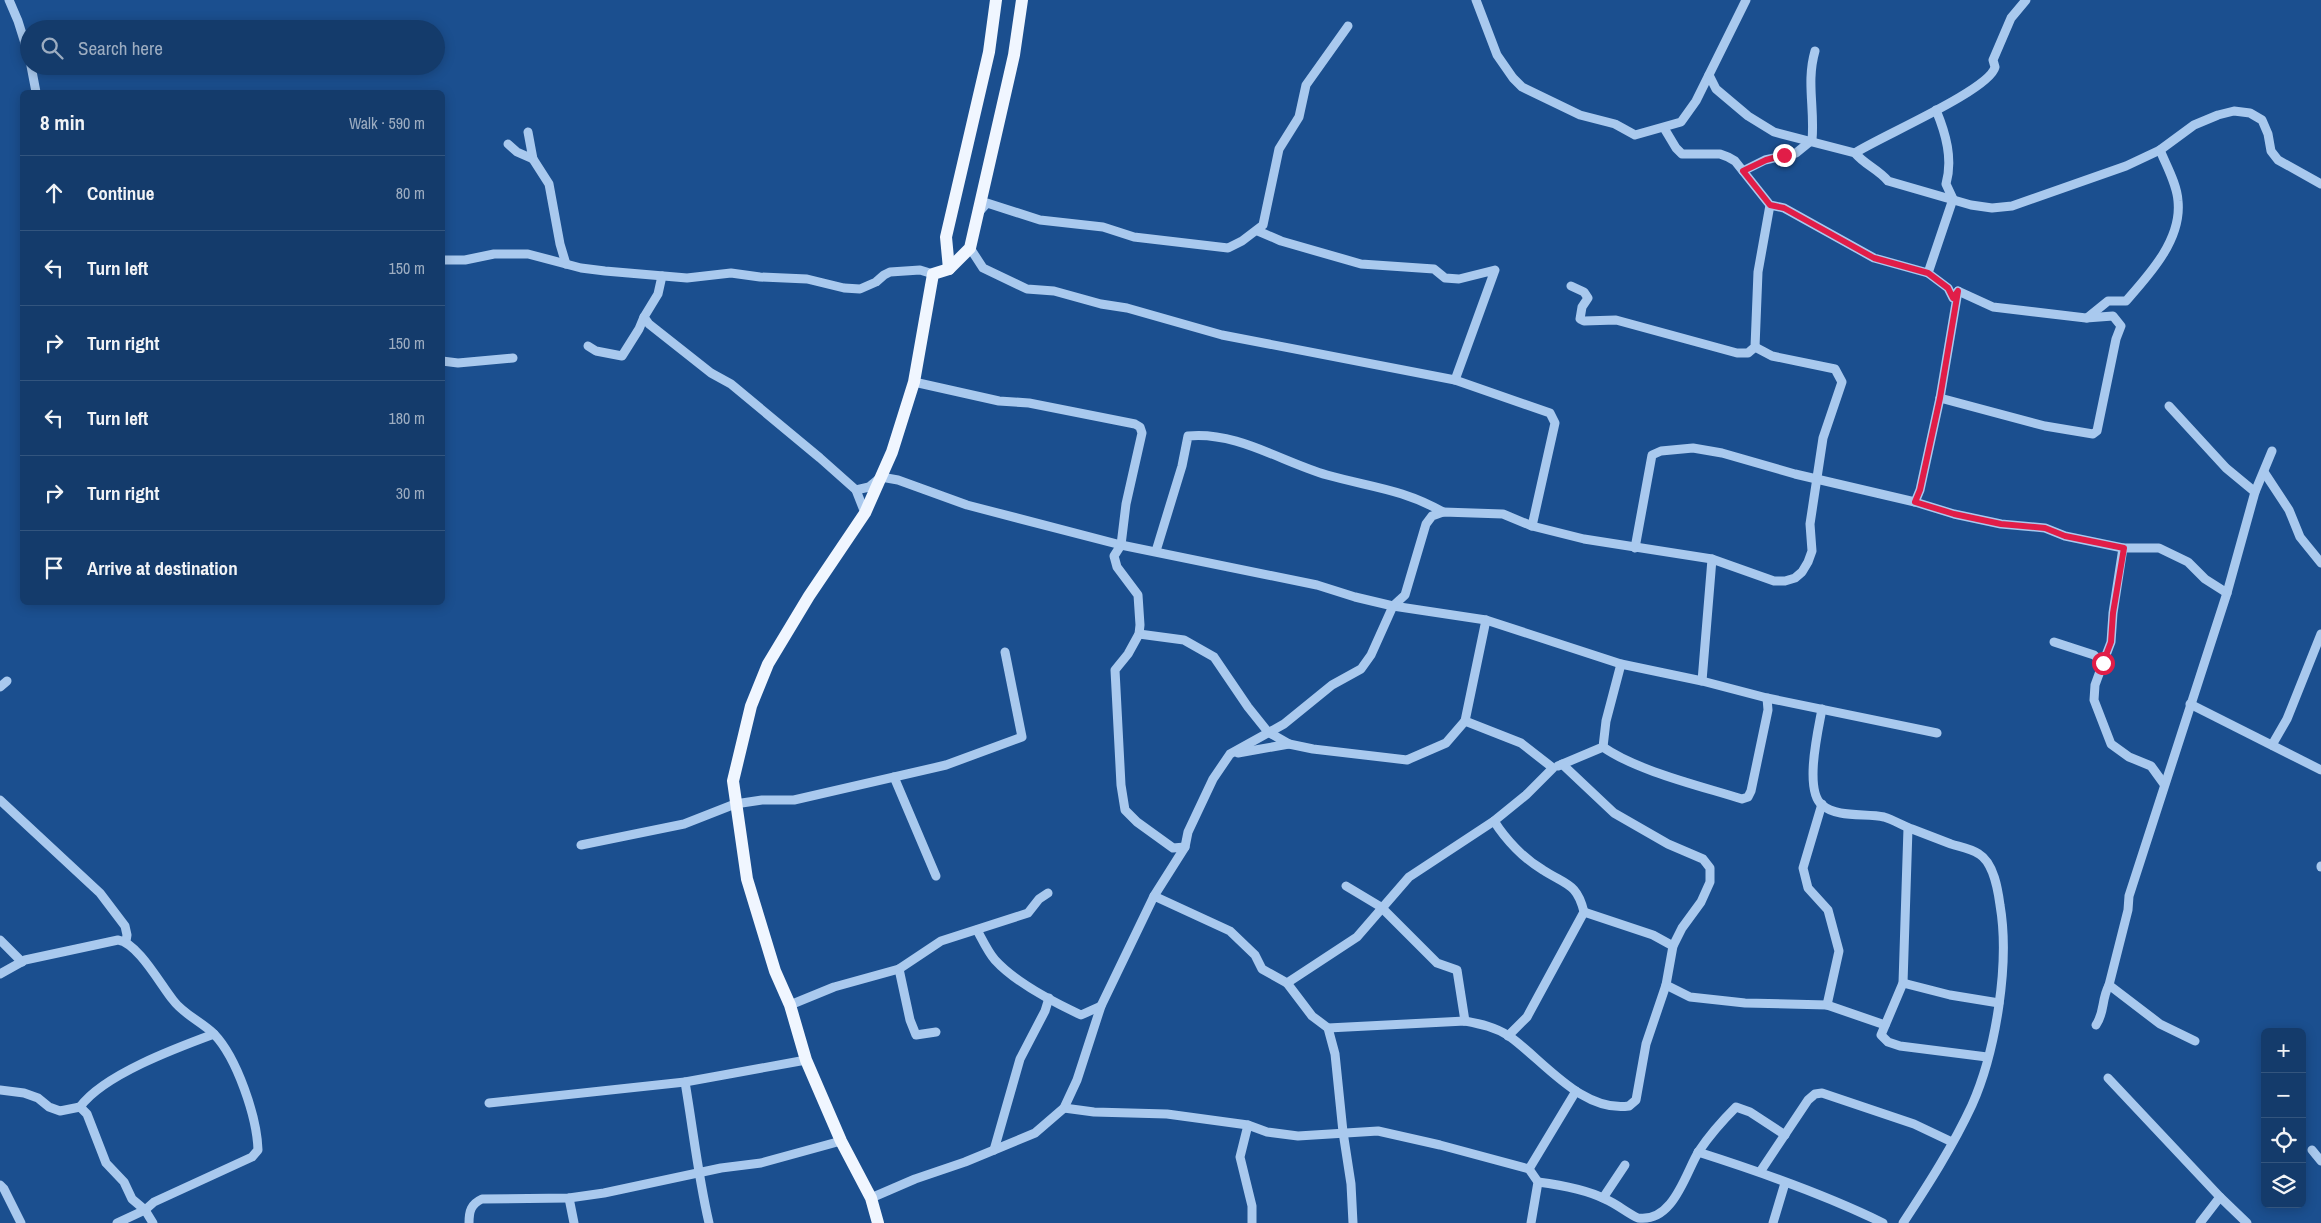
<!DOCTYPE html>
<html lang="en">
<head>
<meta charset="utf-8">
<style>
  body { margin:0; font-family:"Archivo Narrow",sans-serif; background:#1d4271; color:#f1f3f6 }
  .controls { position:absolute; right:15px; bottom:15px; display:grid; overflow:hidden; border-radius:8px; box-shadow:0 2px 12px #0003 }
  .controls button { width:45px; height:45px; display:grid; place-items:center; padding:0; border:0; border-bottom:1px solid #33557e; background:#143b6b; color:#f1f3f6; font:25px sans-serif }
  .stop { position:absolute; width:15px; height:15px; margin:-11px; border:4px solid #e11d48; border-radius:50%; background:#fff }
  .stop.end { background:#e11d48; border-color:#fff; box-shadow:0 1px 5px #0008 }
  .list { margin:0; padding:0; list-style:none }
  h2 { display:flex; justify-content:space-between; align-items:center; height:65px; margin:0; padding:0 20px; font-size:21px }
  h2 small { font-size:16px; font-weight:400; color:#9dadc1 }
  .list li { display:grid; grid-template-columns:32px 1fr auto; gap:15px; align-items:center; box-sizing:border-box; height:75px; padding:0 20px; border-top:1px solid #33557e }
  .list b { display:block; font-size:19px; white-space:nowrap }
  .list em { font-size:16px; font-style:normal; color:#9dadc1 }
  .icon { flex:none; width:28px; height:28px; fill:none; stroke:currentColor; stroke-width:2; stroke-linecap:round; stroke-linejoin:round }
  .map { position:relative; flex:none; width:2321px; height:1223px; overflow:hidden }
  .search { position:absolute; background:#143b6b; box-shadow:0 2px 12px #0003; left:20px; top:20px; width:425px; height:55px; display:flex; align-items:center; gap:12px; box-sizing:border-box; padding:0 18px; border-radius:28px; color:#9dadc1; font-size:19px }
  .panel { position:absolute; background:#143b6b; box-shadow:0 2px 12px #0003; left:20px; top:90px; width:425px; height:515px; border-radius:8px }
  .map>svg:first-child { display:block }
</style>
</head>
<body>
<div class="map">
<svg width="2321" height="1223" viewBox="0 0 2321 1223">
  <rect width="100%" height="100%" fill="#1b4f8f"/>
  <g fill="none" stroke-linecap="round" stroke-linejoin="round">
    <g stroke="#a9c9ee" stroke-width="9">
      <polyline points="9,0 18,21 29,56"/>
      <polyline points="1476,0 1497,55 1513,78 1522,87 1580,115 1615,124 1635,135 1681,122 1696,101 1746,0"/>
      <polyline points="31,66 36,92"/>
      <path d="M1709 75 1716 89 1748 116 1774 132 1855 153C1865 165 1878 169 1888 181L1971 205 1992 208 2012 206 2126 166 2160 150 2194 125 2218 115 2234 111 2250 113 2262 120 2268 134 2271 151 2278 160 2321 184"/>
      <polyline points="1664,128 1676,148 1682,154 1720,154 1728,157 1735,161 1770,205 1784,208 1874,258 1928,273 1948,288 1953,298 1958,291 1940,398 1920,490 1915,502"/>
      <polyline points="528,132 533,159 549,184 560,244 566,264"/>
      <polyline points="508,144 517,152 533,159"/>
      <path d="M1855 153C1879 137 1990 90 1995 67L1993 60 2011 18 2026 0"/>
      <path d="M1743 171 1765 160 1796 153 1812 140C1815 109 1806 82 1815 51"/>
      <polyline points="979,212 987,203 1040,220 1103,227 1134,237 1228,248 1242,241 1263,225 1279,149 1299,117 1306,85 1348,26"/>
      <polyline points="1258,231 1281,241 1361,264 1434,269 1445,278 1459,279 1495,270 1455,380"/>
      <polyline points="970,248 983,268 1027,289 1054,291 1101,304 1127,308 1222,335 1455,380 1550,413 1555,423 1532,526"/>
      <polyline points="442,260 465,260 494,254 528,254 581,268 605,271 687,278 731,273 760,277 807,279 844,288 860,289 876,282 884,275 890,272 920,270 933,274"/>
      <path d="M1928 273 1953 199 1946 184C1953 159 1946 134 1936 110"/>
      <polyline points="662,276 658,294 644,317 649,324 711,373 731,384 820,458 856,490 865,513"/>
      <polyline points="1571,286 1584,292 1588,298 1582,307 1580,319 1584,321 1616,320 1737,353 1748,353 1755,347 1758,272 1770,205"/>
      <path d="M2087 318 2108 301H2126C2150 274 2182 239 2178 201 2177 184 2166 165 2160 150"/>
      <polyline points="588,346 596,351 622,356 639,329 644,317"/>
      <polyline points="442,361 458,363 513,358"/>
      <polyline points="914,382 999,401 1029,403 1135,424 1140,427 1142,433 1126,504 1121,545 1114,556 1117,567 1138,595 1140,625 1139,634 1128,654 1115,670 1121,785 1125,810 1137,822 1173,848 1185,847"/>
      <polyline points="1940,398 2045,426 2093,434 2097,431 2116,339 2121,326 2113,316 2086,318 1993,307 1958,291"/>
      <polyline points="2169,406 2226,468 2255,492"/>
      <polyline points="2264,472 2289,510 2300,537 2321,563"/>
      <polyline points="856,490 869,487 881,477 898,480 967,505 1121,545 1317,585 1355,597 1393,606 1486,620 1621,664 1702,681 1767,698 1937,733"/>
      <polyline points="1635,548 1652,455 1661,451 1693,448 1722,453 1795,474 1915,502 1954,514 2001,524 2045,528 2065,536 2123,548 2159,548 2188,562 2205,579 2227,593 2255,492 2272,451"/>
      <path d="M1156 551 1182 466 1188 436C1236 431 1282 462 1327 475 1370 487 1403 489 1443 512"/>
      <polyline points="1139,634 1184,640 1214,657 1248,707 1268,732 1289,744"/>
      <polyline points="2054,642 2094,655 2103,663 2111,642 2113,613 2123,548"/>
      <polyline points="2103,663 2095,685 2094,700 2111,744 2129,757 2151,766 2164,784"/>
      <polyline points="1702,681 1712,559"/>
      <polyline points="0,687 7,681"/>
      <polyline points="2190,704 2321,770"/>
      <path d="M1822 709C1818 731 1804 790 1822 805 1837 818 1866 813 1884 817 1894 820 1903 826 1912 829 1925 834 1938 839 1951 844 1961 847 1970 848 1979 854 1994 863 1998 890 2000 905 2010 963 1996 1051 1972 1105 1953 1146 1928 1185 1903 1223"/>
      <polyline points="2272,745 2287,719 2321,634"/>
      <path d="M1603 747C1637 771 1701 786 1742 799L1748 797 1751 791 1768 710 1767 698"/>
      <polyline points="1238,753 1289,744 1313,749 1407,760 1446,743 1465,721"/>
      <polyline points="1558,766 1603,747 1606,721 1621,664"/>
      <polyline points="894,777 936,876"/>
      <polyline points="0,800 100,893 125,926 127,935 126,941"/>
      <polyline points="1822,804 1803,868 1808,888 1828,910 1839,951 1827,1005"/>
      <path d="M1494 821C1506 840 1524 859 1543 870 1566 885 1577 883 1584 912L1527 1017 1508 1036"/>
      <polyline points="1908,828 1903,983 1881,1035 1888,1042 1900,1046 1987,1057"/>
      <polyline points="581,845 684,824 735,804 762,800 794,800 946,765 1022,737 1005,652"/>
      <polyline points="2321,867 2321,866"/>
      <polyline points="1346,886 1381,907 1437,963 1457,970 1465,1021"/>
      <polyline points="1154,896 1185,847 1188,832 1213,779 1230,754 1284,724 1332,685 1361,669 1371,655 1393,606 1405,595 1426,524 1432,516 1443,512 1503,514 1532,526 1584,539 1712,559 1774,581 1785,581 1795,578 1802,572 1808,562 1812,551 1810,524 1823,438 1842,382 1835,369 1772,356 1755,347"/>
      <polyline points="1584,912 1653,935 1673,946"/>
      <path d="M977 930C982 939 988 952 995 960 1016 983 1053 1002 1081 1015L1101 1006"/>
      <polyline points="0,940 22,962"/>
      <polyline points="899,969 910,1020 916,1035 936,1032"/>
      <path d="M0 974 25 960 118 940C138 943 160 984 173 1000 183 1014 202 1022 214 1034 237 1058 257 1117 258 1150L252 1157 154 1202 145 1210 117 1223"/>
      <polyline points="1287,983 1312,1016 1328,1028 1335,1054 1343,1132 1351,1184 1353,1223"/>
      <polyline points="1903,983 1950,995 1999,1003"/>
      <polyline points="1666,985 1690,997 1745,1003 1827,1005 1885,1025"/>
      <polyline points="790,1005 834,987 899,969 941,941 1028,913 1039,899 1048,893"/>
      <path d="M2096 1025C2105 1012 2101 1000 2109 985"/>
      <path d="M1328 1028 1465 1021C1481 1024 1495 1027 1509 1036 1543 1060 1582 1113 1629 1106L1636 1100 1646 1044 1666 985 1673 946 1682 928 1701 902 1710 882V868L1703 859 1668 844 1614 813 1562 764"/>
      <polyline points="2195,1041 2160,1024 2109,985 2128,910 2129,896 2227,593"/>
      <polyline points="2108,1078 2220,1197"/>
      <polyline points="0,1090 24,1093 38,1098 49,1107 60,1111 80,1107 87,1114 106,1163 124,1182 132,1199 145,1210 153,1223"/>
      <polyline points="489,1103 685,1082"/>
      <path d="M80 1107C103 1075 176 1048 214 1034"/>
      <polyline points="1064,1108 1094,1112 1167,1114 1248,1125 1267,1132 1298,1136 1378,1131 1440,1145 1529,1169 1538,1182 1531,1223"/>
      <polyline points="1248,1125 1240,1157 1252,1206 1252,1223"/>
      <polyline points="994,1150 1020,1059 1045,1011 1049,998"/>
      <polyline points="2312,1150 2321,1161"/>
      <path d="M1698 1152C1761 1172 1824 1194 1883 1223"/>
      <polyline points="1529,1169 1576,1091"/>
      <polyline points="1760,1172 1808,1100 1815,1094 1822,1093 1914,1124 1952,1142"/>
      <path d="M1538 1182C1561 1185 1585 1189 1605 1199 1617 1204 1627 1213 1638 1218 1674 1223 1686 1171 1699 1151 1709 1136 1723 1120 1736 1107L1750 1112 1785 1135"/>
      <polyline points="0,1185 4,1189 21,1223"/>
      <polyline points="569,1198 574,1223"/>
      <polyline points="871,1198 915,1179 965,1162 1035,1133 1064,1108 1077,1080 1101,1006 1154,896 1230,931 1255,955 1262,969 1287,983 1357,937 1409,877 1494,821 1526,795 1553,768 1521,743 1465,721 1486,620"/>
      <polyline points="1603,1198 1625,1165"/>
      <path d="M469 1223C469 1211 471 1204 482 1199L569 1198 604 1193 721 1168 761 1163 841 1141"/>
      <path d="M709 1223C698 1176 693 1129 685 1082L806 1060"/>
      <polyline points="1773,1223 1785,1183"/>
      <polyline points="2200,1223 2220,1197 2247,1223"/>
    </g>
    <g stroke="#f0f6ff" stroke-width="12">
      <polyline points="949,269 946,237 989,52 996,0"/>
      <polyline points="878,1223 871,1198 841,1141 806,1060 790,1005 775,971 747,879 733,781 751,706 768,664 809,596 865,513 892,452 914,382 933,274 949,269 970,248 1014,55 1022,0"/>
    </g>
  </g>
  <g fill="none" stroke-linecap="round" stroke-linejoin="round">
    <polyline stroke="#e11d48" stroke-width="6" points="1784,155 1766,160 1743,171 1770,205 1784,208 1874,258 1928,273 1948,288 1953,298 1958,291 1940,398 1920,490 1915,502 1954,514 2001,524 2045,528 2065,536 2124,548 2113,613 2111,642 2103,663"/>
  </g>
</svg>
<div class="controls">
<button>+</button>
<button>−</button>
<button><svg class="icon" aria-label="locate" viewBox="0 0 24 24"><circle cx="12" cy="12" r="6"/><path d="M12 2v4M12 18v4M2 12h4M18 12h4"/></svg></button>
<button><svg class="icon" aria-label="layers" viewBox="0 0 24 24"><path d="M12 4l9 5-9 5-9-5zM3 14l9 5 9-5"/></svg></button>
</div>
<div class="stop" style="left:2103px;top:663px"></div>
<div class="stop end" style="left:1784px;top:155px"></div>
<div class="search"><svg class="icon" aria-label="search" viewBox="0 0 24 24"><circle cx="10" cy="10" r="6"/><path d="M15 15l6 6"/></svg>Search here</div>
<section class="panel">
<h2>8 min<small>Walk · 590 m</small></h2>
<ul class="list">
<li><svg class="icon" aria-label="ahead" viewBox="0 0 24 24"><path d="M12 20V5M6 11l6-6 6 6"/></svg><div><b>Continue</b></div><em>80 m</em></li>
<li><svg class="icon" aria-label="left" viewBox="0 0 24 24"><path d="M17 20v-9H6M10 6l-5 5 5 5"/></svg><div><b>Turn left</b></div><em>150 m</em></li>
<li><svg class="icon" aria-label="right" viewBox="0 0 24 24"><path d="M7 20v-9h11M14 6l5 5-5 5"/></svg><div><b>Turn right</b></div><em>150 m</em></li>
<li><svg class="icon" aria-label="left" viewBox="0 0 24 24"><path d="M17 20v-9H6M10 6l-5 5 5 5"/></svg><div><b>Turn left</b></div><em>180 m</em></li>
<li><svg class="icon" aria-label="right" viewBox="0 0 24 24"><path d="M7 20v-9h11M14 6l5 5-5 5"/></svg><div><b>Turn right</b></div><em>30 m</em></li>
<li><svg class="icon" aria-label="arrive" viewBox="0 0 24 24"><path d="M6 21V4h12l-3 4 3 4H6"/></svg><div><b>Arrive at destination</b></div></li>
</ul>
</section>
</div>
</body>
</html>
